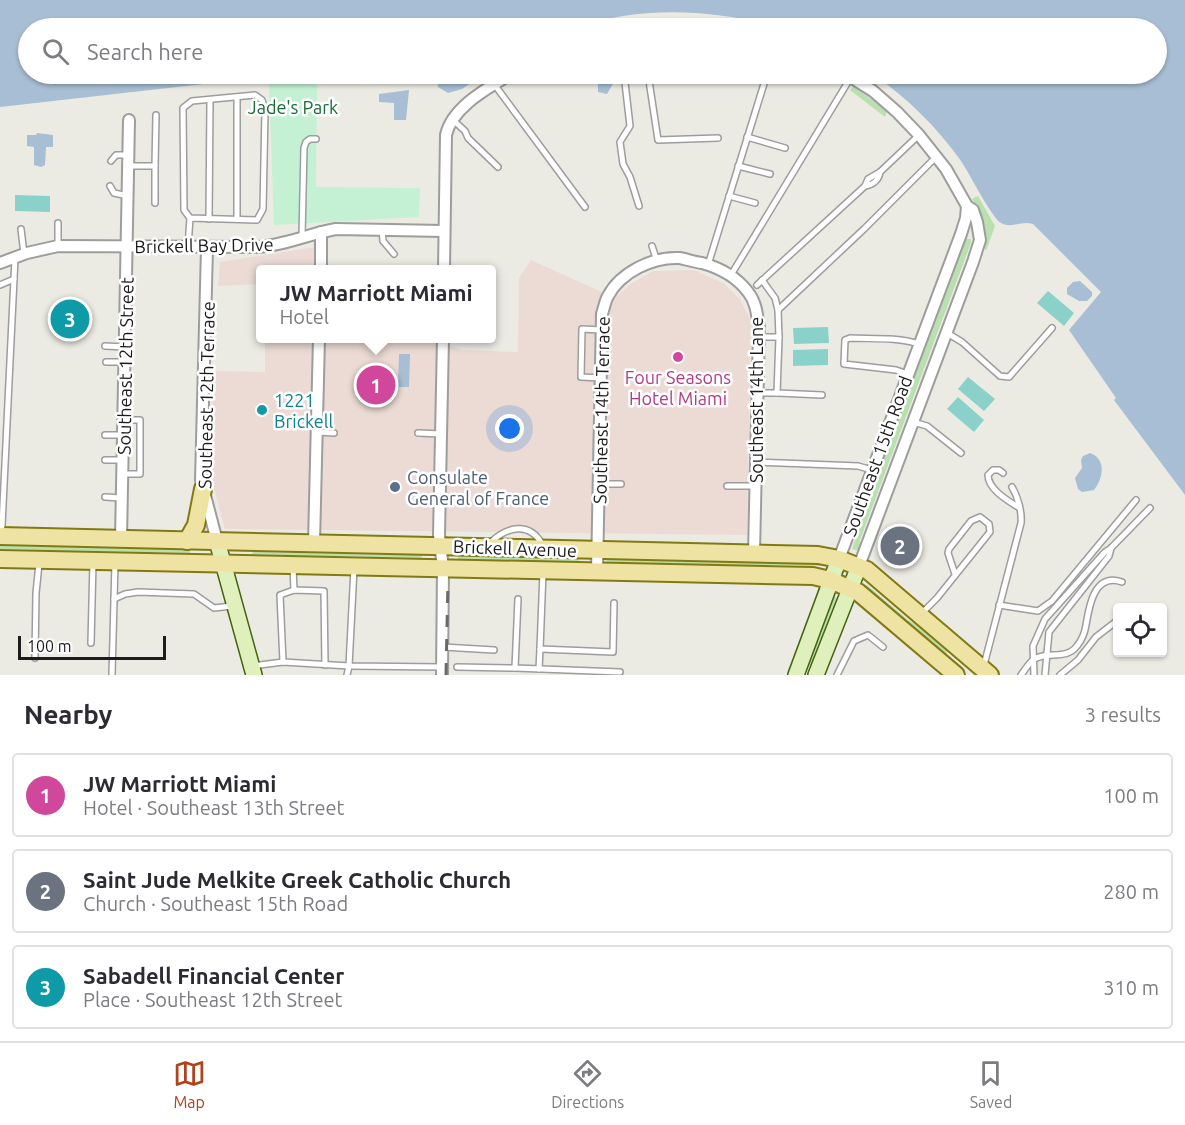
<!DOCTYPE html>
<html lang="en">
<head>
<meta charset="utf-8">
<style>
  body { margin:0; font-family:Ubuntu,sans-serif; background:#f2f2f3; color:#2b2b33 }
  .controls { position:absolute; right:18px; bottom:18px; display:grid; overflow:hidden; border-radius:6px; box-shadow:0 2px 4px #0004 }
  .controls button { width:54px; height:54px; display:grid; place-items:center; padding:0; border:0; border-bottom:2px solid #e1e1e2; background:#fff; color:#2b2b33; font:30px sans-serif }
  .scale { position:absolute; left:18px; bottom:15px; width:148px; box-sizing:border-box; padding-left:6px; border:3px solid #1c1c1c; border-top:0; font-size:16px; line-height:21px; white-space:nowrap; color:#1c1c1c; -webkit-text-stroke:4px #fff; paint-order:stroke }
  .you { position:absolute; left:510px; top:429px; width:21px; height:21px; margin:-15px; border:4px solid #fff; border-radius:50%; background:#1a73e8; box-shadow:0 0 0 9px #1a73e833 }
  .badge { display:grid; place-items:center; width:39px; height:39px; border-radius:50%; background:#af4219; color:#fff; font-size:20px; font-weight:700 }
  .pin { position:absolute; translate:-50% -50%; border:3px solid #fff; box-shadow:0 2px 6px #0006 }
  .popup { position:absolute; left:256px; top:265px; width:240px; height:78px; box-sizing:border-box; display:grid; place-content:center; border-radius:6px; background:#fff; filter:drop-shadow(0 2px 4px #0005); font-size:20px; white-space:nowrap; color:#7c7c81 }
  .popup b { font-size:22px; color:#2b2b33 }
  .popup::after { content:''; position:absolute; left:50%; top:100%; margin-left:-12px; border:12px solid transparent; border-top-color:#fff }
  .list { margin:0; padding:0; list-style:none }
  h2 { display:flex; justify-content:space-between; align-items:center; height:78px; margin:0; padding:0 24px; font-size:26px }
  h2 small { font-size:20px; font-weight:400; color:#7c7c81 }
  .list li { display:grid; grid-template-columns:39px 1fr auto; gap:18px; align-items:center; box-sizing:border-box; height:84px; margin:0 12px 12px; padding:0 12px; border:2px solid #e1e1e2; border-radius:6px }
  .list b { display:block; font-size:22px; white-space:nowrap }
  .list p { margin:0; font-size:20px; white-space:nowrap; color:#7c7c81 }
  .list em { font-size:20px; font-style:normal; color:#7c7c81 }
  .icon { flex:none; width:33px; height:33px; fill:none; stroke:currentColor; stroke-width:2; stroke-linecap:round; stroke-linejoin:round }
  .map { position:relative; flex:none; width:1185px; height:675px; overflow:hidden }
  .search { position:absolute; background:#fff; box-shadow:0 2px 4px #0004; left:18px; right:18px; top:18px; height:66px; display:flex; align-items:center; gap:15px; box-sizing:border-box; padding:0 21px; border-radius:33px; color:#7c7c81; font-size:22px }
  .sheet { height:366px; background:#fff }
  nav { display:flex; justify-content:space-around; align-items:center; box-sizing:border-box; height:84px; border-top:2px solid #e1e1e2; background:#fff; font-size:16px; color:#7c7c81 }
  nav a { display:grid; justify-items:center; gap:3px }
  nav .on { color:#af4219 }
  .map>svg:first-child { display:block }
</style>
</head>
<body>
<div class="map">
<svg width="1185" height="675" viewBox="0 0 1185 675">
  <rect width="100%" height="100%" fill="#ecebe3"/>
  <g fill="#ebdbd4">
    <polygon points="315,247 314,269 260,270 260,284 218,286 220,262"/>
    <polygon points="531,260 615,298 632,283 653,271 694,270 723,283 740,299 751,321 747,535 225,529 211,478 213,371 265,372 265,339 425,339 464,350 518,352 519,278"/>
  </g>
  <g fill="#b9e0ae">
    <polygon points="854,86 887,111 885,117 850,90"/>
    <path d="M978 196 995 226 986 251C982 244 985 235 983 227 981 217 976 208 972 199Z"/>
    <polygon points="966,239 971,239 971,243 860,540 859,551 852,549 871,493"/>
    <polygon points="0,543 190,546 190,553 87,551 68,555 0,552"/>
    <polygon points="411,551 422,553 422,557 421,558 332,556 311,561 251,556 253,552 390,555"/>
    <polygon points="458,554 580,556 581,558 578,562 482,560 458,562"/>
    <polygon points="607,557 816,562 820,563 821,566 774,565 745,571 608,565 606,560"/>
    <polygon points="867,585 908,620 928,630 948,649 947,653 944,655 864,588"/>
    <polygon points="830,595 837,598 814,662 805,670"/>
  </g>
  <polygon fill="#c4f1d4" points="317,82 316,187 420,188 419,217 274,225 269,84"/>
  <g fill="#8ad2c9">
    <polygon points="15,195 50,196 50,212 15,211"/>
    <polygon points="1048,291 1074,313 1064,326 1037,303"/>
    <polygon points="828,327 829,343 794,344 793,328"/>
    <polygon points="828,349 828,365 793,366 793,350"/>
    <polygon points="968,377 995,399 984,411 958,389"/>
    <polygon points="958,397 984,420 974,432 947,409"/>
  </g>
  <g fill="#a8bed4">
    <path d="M0 0H1185V495L1114 400 1116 398 1069 330 1101 292 1033 224C1022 220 1012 229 1001 223 991 217 970 174 961 161 937 127 907 98 873 74H1156V28H781C713 9 642 5 574 28H28V74H276L239 80 0 107Z"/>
    <polygon points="437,74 484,74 462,89 448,93 438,87"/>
    <polygon points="591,74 609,74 614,82 607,94 598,92 598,78"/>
    <polygon points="409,90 406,120 394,120 394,103 379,102 379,94"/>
    <polygon points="37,133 53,135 53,147 46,147 45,165 41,167 34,165 34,147 27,146 27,135 36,135"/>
    <polygon points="1080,281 1092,292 1092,296 1087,301 1079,301 1067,294 1067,288 1073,282"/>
    <polygon points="399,354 410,354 409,387 398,387"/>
    <path d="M1090 453C1107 459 1103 479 1094 490L1082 492 1078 489 1075 478 1082 468 1081 460 1083 456Z"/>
  </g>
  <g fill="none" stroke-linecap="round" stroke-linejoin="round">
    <g stroke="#9d9d9d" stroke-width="8">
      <g id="lane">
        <polyline points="624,74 630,126 620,142 623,164 630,177 639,206"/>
        <polyline points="648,74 658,140 718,138"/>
        <polyline points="494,84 585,207"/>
        <polyline points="453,120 465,131 468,138 498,167"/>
        <polyline points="747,137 785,148"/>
        <polyline points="111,161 116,155 128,155"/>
        <polyline points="128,166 155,166 155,203"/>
        <polyline points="155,166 156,115"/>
        <polyline points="738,166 770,174"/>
        <polyline points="880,172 919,135"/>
        <polyline points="110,186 114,193 128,196"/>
        <polyline points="729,196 755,203"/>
        <polyline points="209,219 210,100"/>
        <polyline points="237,219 237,97"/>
        <polyline points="21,229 24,254"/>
        <polyline points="382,229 383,241 394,254"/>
        <polyline points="302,237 304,148 306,142 310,139 316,139"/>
        <polyline points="58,245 58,223"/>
        <polyline points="188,246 190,218 257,220 263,209 265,111 262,100 255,95 192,101 183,108 184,210 190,218"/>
        <polyline points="652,246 657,261"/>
        <polyline points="708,265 767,74"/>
        <polyline points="731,275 851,77"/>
        <polyline points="762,280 775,298 778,310"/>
        <polyline points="0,285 14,279"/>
        <path d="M757 285 865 186 868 179 880 172C879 180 873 185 865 186"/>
        <polyline points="947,333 962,342 1000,376 1009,377 1052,328"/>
        <polyline points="759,337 779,337 778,310 864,229 937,156"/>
        <polyline points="105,346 125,347"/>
        <polyline points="106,362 125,362"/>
        <path d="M908 374 896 370 844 364 845 340 850 338C873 339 897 337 919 344"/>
        <polyline points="601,378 581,377 582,329 601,330"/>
        <polyline points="758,393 777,393 779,337"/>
        <polyline points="777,393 822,395"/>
        <polyline points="913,422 927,426 961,453"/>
        <polyline points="317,432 334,433"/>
        <polyline points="418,433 441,434"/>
        <polyline points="105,435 122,435"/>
        <polyline points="105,460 123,460"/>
        <polyline points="756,462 858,466 872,470"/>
        <path d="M1003 473 999 470H993L988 475C988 489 1007 500 1018 507"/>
        <polyline points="123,474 140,474 140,420 124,420"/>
        <polyline points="599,484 621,484"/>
        <polyline points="727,486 756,486"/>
        <polyline points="105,497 121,498"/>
        <polyline points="0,531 2,526 15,258"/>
        <path d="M491 542C507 527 529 521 542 544"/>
        <polyline points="293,567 294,590"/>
        <polyline points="354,568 349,666 442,667"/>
        <polyline points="543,572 540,649 613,652 614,603"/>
        <polyline points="114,599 125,594 138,592 194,594 214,608 232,606"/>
        <polyline points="518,599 515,668 620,672"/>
        <polyline points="999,605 1038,611 1052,601 1136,500"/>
        <polyline points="921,614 937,598 990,532 989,524 980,517 971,521 949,549 948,553 955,574"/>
        <polyline points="91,643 93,562"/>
        <polyline points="443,647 494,650"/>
        <polyline points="35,658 36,593 39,564"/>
        <polyline points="283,662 280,595 294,590 324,591 325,665"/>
        <path d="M984 665 1021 523C1022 512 1018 497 1012 487"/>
        <polyline points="252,666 283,662 349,666 347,675"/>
        <polyline points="457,667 515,668"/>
        <polyline points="539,669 540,649"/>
        <polyline points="112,675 115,563"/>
        <polyline points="837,675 854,641 868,635 883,647"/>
        <path d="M1021 675C1025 670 1028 664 1033 660 1046 650 1066 661 1077 646 1081 641 1085 632 1086 625 1089 607 1094 572 1122 582"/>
        <polyline points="1034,675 1033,646 1045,619 1105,552 1111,548 1150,508"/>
        <polyline points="1045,675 1049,632 1109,556 1111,548"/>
        <polyline points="1060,675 1078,660 1096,637 1118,620"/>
      </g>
    </g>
    <g stroke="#9d9d9d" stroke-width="14">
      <g id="street">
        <polyline points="639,28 683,26 720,28"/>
        <polyline points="846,74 873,91 897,112 919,135 946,169 967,206 973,210 977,222 980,240 973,262 859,566"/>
        <polyline points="207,248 201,480 217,541"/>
        <path d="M0 263 27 253 58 246 255 247C283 246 308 234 336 229L444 231"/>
        <polyline points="321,270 321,232"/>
        <path d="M444 270 446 135C452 107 488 88 511 74"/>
        <polyline points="121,539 129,120"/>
        <polyline points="314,543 319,338"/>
        <polyline points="839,559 961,234 966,218 967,206"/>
        <path d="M597 572 602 314C604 308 605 301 608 296 621 272 652 257 679 258 686 259 694 262 702 263 720 268 736 276 748 292 756 302 757 314 759 327L754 553"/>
        <polyline points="442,675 443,568 439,535 443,338"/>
      </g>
    </g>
    <g stroke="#446312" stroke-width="18">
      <g id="secondary">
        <polyline points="217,541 254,675"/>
        <polyline points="796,675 839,559"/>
        <polyline points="816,675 859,566"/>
      </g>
    </g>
    <g stroke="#817a12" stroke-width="20">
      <g id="primary">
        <polyline points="0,536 818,555 839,559 867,570 990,675"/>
        <polyline points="187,541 196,525 203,489"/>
        <polyline points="0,559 813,576 830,580 858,592 956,675"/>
      </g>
    </g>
    <use href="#lane" stroke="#fff" stroke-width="5"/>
    <use href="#street" stroke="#fff" stroke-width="10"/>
    <use href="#secondary" stroke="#e0f0bc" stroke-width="15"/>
    <use href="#primary" stroke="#efe3a4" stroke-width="16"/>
    <polyline stroke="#6a6a6a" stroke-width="3" stroke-dasharray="12 12" stroke-linecap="butt" points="446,675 448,580"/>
  </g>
  <circle fill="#d1479c" stroke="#fff" stroke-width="2" cx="678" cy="357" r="6"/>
  <circle fill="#0f9aa8" stroke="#fff" stroke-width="2" cx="262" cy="410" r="6"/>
  <circle fill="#5c6f8a" stroke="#fff" stroke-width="2" cx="395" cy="487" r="6"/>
  <g text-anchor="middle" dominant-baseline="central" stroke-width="5" stroke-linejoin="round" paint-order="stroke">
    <g font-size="18" fill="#196b36" stroke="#fff">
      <text x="293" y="107">Jade's Park</text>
    </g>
    <g font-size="18" fill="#1c1c1c" stroke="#fff">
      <text transform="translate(204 245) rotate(-1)">Brickell Bay Drive</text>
      <text transform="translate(125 366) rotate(-89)">Southeast 12th Street</text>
      <text transform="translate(206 395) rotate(-89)">Southeast 12th Terrace</text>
      <text transform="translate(756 400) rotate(-90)">Southeast 14th Lane</text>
      <text transform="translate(601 410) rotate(-89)">Southeast 14th Terrace</text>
      <text transform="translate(877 456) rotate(-70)">Southeast 15th Road</text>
      <text transform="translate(515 548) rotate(2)">Brickell Avenue</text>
    </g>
    <g font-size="18" fill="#b23c85" stroke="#fff">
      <text x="678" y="377">Four Seasons<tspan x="678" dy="21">Hotel Miami</tspan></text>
    </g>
    <g font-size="18" fill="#0d838f" stroke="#fff" text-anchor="start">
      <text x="274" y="400">1221<tspan x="274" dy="21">Brickell</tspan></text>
    </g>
    <g font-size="18" fill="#4e5e75" stroke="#fff" text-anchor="start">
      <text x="407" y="477">Consulate<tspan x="407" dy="21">General of France</tspan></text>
    </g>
  </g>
</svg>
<div class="controls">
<button><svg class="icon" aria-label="locate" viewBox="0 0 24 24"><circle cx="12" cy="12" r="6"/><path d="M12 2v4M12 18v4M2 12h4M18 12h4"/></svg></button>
</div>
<div class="scale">100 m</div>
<div class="you"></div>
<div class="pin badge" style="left:376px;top:385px;background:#d1479c">1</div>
<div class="popup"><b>JW Marriott Miami</b>Hotel</div>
<div class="pin badge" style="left:900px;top:546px;background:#6b7280">2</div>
<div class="pin badge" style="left:70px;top:319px;background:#0f9aa8">3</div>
<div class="search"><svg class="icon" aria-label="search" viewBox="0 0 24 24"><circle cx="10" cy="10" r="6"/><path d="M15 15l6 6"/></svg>Search here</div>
</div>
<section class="sheet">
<h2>Nearby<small>3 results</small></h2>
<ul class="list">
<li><span class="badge" style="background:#d1479c">1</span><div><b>JW Marriott Miami</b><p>Hotel · Southeast 13th Street</p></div><em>100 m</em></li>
<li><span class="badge" style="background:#6b7280">2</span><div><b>Saint Jude Melkite Greek Catholic Church</b><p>Church · Southeast 15th Road</p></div><em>280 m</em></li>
<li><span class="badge" style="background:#0f9aa8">3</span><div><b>Sabadell Financial Center</b><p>Place · Southeast 12th Street</p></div><em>310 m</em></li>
</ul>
</section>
<nav>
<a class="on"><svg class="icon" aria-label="map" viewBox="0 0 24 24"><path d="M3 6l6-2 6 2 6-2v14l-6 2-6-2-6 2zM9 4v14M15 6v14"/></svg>Map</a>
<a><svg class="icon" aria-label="directions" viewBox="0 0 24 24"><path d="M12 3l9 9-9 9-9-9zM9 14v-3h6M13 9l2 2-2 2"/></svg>Directions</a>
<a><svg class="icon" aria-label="saved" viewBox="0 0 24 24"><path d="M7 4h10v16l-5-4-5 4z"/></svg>Saved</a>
</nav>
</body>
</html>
